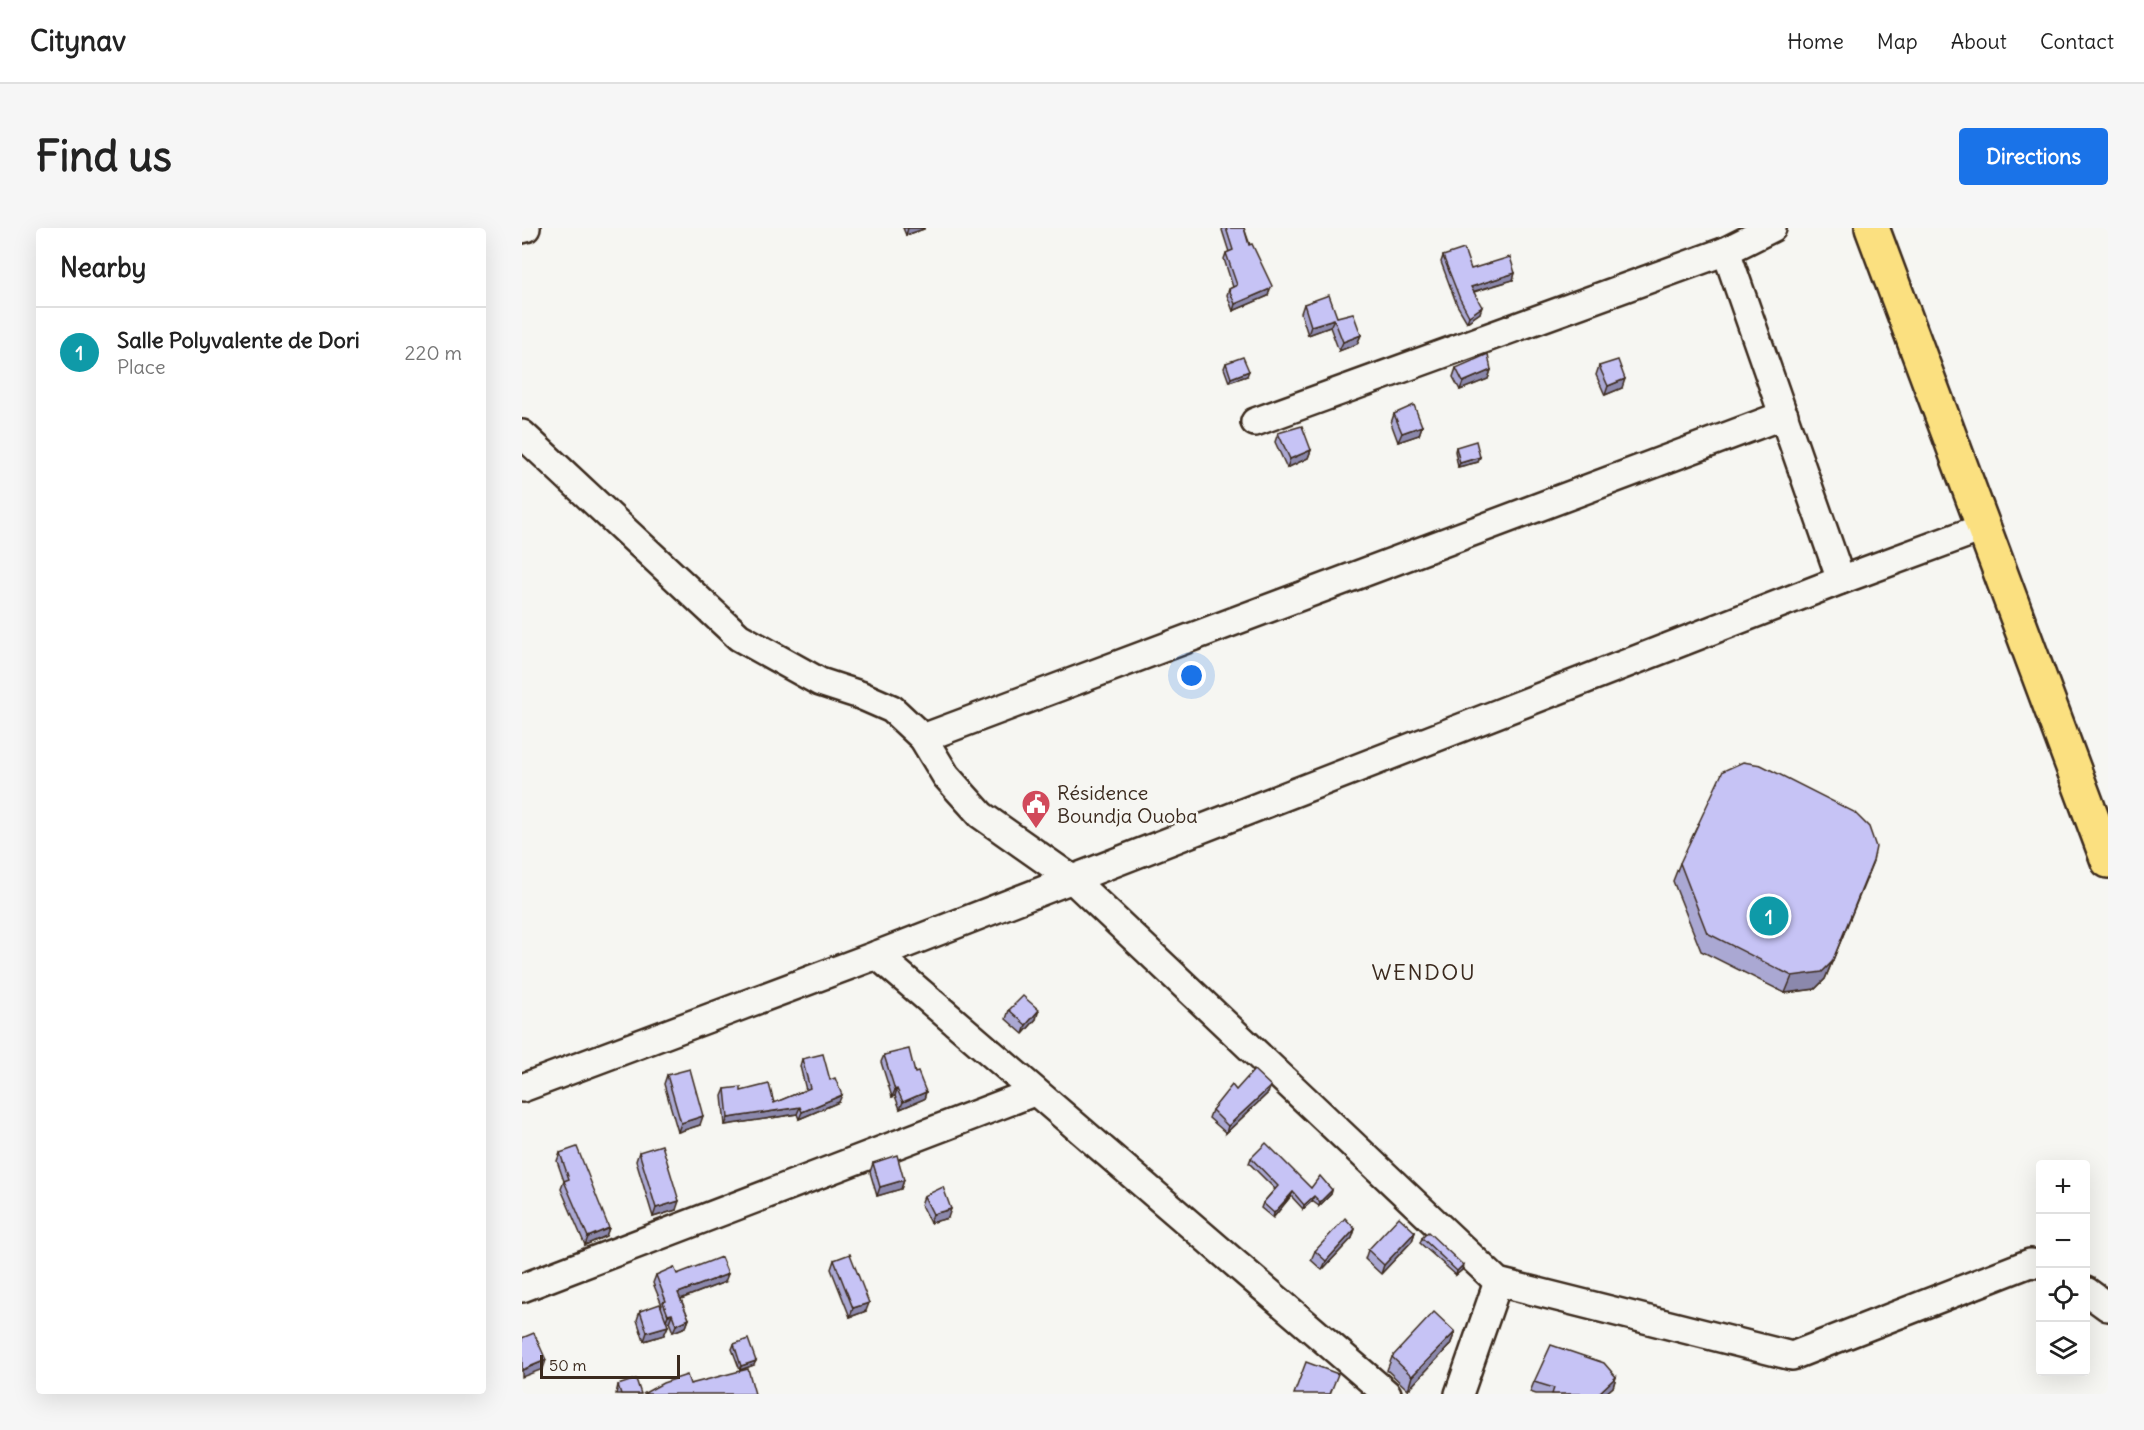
<!DOCTYPE html>
<html lang="en">
<head>
<meta charset="utf-8">
<style>
  body { margin:0; font-family:Delius,sans-serif; background:#f6f6f6; color:#222 }
  .controls { position:absolute; right:18px; bottom:18px; display:grid; overflow:hidden; border-radius:6px; box-shadow:0 6px 24px #0002 }
  .controls button { width:54px; height:54px; display:grid; place-items:center; padding:0; border:0; border-bottom:2px solid #e0e0e0; background:#fff; color:#222; font:30px sans-serif }
  .scale { position:absolute; left:18px; bottom:15px; width:140px; box-sizing:border-box; padding-left:6px; border:3px solid #3b2a1e; border-top:0; font-size:16px; line-height:21px; white-space:nowrap; color:#3b2a1e; -webkit-text-stroke:4px #f6f6f2; paint-order:stroke }
  .you { position:absolute; left:670px; top:448px; width:21px; height:21px; margin:-15px; border:4px solid #fff; border-radius:50%; background:#1a73e8; box-shadow:0 0 0 9px #1a73e833 }
  .badge { display:grid; place-items:center; width:39px; height:39px; border-radius:50%; background:#1a73e8; color:#fff; font-size:20px; font-weight:700 }
  .pin { position:absolute; translate:-50% -50%; border:3px solid #fff; box-shadow:0 2px 6px #0006 }
  .list { margin:0; padding:0; list-style:none }
  h2 { display:flex; justify-content:space-between; align-items:center; height:78px; margin:0; padding:0 24px; font-size:26px }
  h2 small { font-size:20px; font-weight:400; color:#767676 }
  .list li { display:grid; grid-template-columns:39px 1fr auto; gap:18px; align-items:center; box-sizing:border-box; height:90px; padding:0 24px; border-top:2px solid #e0e0e0 }
  .list b { display:block; font-size:22px; white-space:nowrap }
  .list p { margin:0; font-size:20px; white-space:nowrap; color:#767676 }
  .list em { font-size:20px; font-style:normal; color:#767676 }
  .icon { flex:none; width:33px; height:33px; fill:none; stroke:currentColor; stroke-width:2; stroke-linecap:round; stroke-linejoin:round }
  .map { position:relative; flex:none; width:1586px; height:1166px; overflow:hidden; border-radius:6px }
  header { display:flex; align-items:center; gap:36px; box-sizing:border-box; height:84px; padding:0 30px; background:#fff; border-bottom:2px solid #e0e0e0 }
  header strong { font-size:28px }
  nav { display:flex; gap:33px; margin-inline-start:auto; font-size:21px }
  .intro { display:flex; align-items:center; justify-content:space-between; box-sizing:border-box; height:144px; padding:0 36px }
  h1 { margin:0; font-size:42px }
  .button { padding:15px 27px; border-radius:6px; background:#1a73e8; color:#fff; font-size:21px; font-weight:700 }
  main { display:flex; gap:36px; padding:0 36px }
  aside { flex:1; background:#fff; border-radius:6px; box-shadow:0 6px 24px #0002 }
  .map>svg:first-child { display:block }
</style>
</head>
<body>
<header>
<strong>Citynav</strong>
<nav><a>Home</a><a>Map</a><a>About</a><a>Contact</a></nav>
</header>
<div class="intro"><h1>Find us</h1><a class="button">Directions</a></div>
<main>
<aside>
<h2>Nearby<small></small></h2>
<ul class="list">
<li><span class="badge" style="background:#0f9aa8">1</span><div><b>Salle Polyvalente de Dori</b><p>Place</p></div><em>220 m</em></li>
</ul>
</aside>
<div class="map">
<svg width="1586" height="1166" viewBox="0 0 1586 1166">
  <rect width="100%" height="100%" fill="#f6f6f2"/>
  <filter id="ink" filterUnits="userSpaceOnUse"><feTurbulence type="fractalNoise" baseFrequency=".0167" numOctaves="2"/><feDisplacementMap in="SourceGraphic" scale="12" xChannelSelector="R" yChannelSelector="G"/><feConvolveMatrix kernelMatrix="1 2 1 2 8 2 1 2 1" color-interpolation-filters="sRGB"/></filter>
  <g filter="url(#ink)">
    <g fill="none" stroke-linecap="round" stroke-linejoin="round">
      <g stroke="#3b2a1e" stroke-width="32">
        <g id="minor">
          <polyline points="0,1 4,0"/>
          <polyline points="1204,23 1319,352"/>
          <polyline points="733,194 1204,23 1250,0"/>
          <polyline points="0,206 217,409 298,454 338,467 370,481 401,510 424,548 459,587 550,651 976,1054 1270,1128 1508,1035 1518,1036"/>
          <polyline points="401,510 1262,187"/>
          <polyline points="355,727 865,1166"/>
          <polyline points="0,860 355,727 1319,352 1460,300"/>
          <polyline points="0,1060 512,864"/>
          <polyline points="1564,1063 1586,1079"/>
          <polyline points="937,1166 976,1054"/>
        </g>
      </g>
      <g stroke="#3b2a1e" stroke-width="38">
        <polyline id="major" points="1350,0 1586,633"/>
      </g>
      <use href="#minor" stroke="#f6f6f2" stroke-width="27"/>
      <use href="#major" stroke="#fbe080" stroke-width="33"/>
    </g>
    <g fill="#aaa8d3" stroke="#3b2a1e" stroke-width="1.5">
      <polygon points="381,0 402,0 402,1 384,7"/>
      <polygon points="701,0 722,0 746,68 711,83 705,67 707,61 711,59 702,31 704,25 707,24 700,2"/>
      <polygon points="921,28 949,41 993,45 991,52 952,64 958,85 945,94 935,77 919,34"/>
      <polygon points="782,76 815,89 839,107 835,116 817,123 808,99 786,107 779,85"/>
      <polygon points="704,135 725,148 707,154 702,140"/>
      <polygon points="1077,138 1100,160 1083,167 1074,147"/>
      <polygon points="934,140 969,142 966,151 938,162 931,149"/>
      <polygon points="872,186 900,198 897,207 876,214 869,195"/>
      <polygon points="756,205 789,222 786,230 765,240 753,214"/>
      <polygon points="934,219 958,229 956,234 936,239 933,223"/>
      <polygon points="1158,635 1345,650 1303,751 1293,761 1263,765 1179,723 1151,653"/>
      <polygon points="487,782 514,791 501,806 484,791"/>
      <polygon points="362,827 393,845 404,864 402,871 378,881 373,868 370,869 359,834"/>
      <polygon points="280,831 308,852 317,874 277,891 275,886 203,897 200,868 203,861 219,863 252,875 284,862 278,838"/>
      <polygon points="145,847 178,897 156,904 142,856"/>
      <polygon points="714,862 746,865 704,905 687,890 690,882"/>
      <polygon points="117,924 154,982 131,989 114,933"/>
      <polygon points="38,925 87,1000 84,1008 63,1017 39,961 42,953 35,933"/>
      <polygon points="729,930 789,960 810,962 809,966 797,978 790,973 781,981 769,968 751,990 739,980 741,975 753,961 727,935"/>
      <polygon points="351,935 382,952 379,961 355,968 348,944"/>
      <polygon points="402,968 426,990 408,995 399,977"/>
      <polygon points="833,1001 830,1010 800,1042 789,1032 793,1023"/>
      <polygon points="893,1004 890,1013 859,1046 843,1031 846,1022"/>
      <polygon points="900,1010 940,1042 934,1047 898,1015"/>
      <polygon points="312,1032 344,1083 328,1089 309,1041"/>
      <polygon points="155,1046 203,1054 159,1071 167,1091 164,1099 151,1104 147,1094 144,1095 146,1098 142,1107 122,1113 115,1092 118,1083 139,1079 140,1077 131,1055 134,1047"/>
      <polygon points="933,1104 928,1117 886,1162 865,1142 870,1129"/>
      <polygon points="212,1116 232,1137 218,1142 210,1121"/>
      <polygon points="1094,1149 1091,1159 1084,1165 1087,1166 1014,1166 1008,1164 1012,1154"/>
      <polygon points="96,1157 119,1166 94,1166"/>
    </g>
    <g fill="#8b88ac" stroke="#3b2a1e" stroke-width="1.5">
      <polygon points="386,0 402,0 402,1 384,7"/>
      <polygon points="993,45 991,52 946,65 949,59"/>
      <polygon points="748,61 746,68 711,83 713,76"/>
      <polygon points="960,79 958,85 945,94 947,88"/>
      <polygon points="812,91 808,99 786,107 789,98"/>
      <polygon points="839,107 835,116 817,123 821,114"/>
      <polygon points="969,142 966,151 938,162 941,154"/>
      <polygon points="727,143 725,148 707,154 709,150"/>
      <polygon points="1103,151 1100,160 1083,167 1086,158"/>
      <polygon points="900,198 897,207 876,214 880,205"/>
      <polygon points="789,222 786,230 765,240 768,231"/>
      <polygon points="958,229 956,234 936,239 938,235"/>
      <polygon points="1351,633 1303,751 1293,761 1263,765 1270,748"/>
      <polygon points="517,782 514,791 501,806 504,797"/>
      <polygon points="749,858 746,865 704,905 706,898"/>
      <polygon points="375,861 373,868 370,869 373,862"/>
      <polygon points="404,864 402,871 378,881 381,874"/>
      <polygon points="320,867 317,874 277,891 280,884"/>
      <polygon points="278,879 275,886 203,897 206,890"/>
      <polygon points="181,888 178,897 156,904 159,895"/>
      <polygon points="382,952 379,961 355,968 358,959"/>
      <polygon points="810,962 809,966 797,978 798,974"/>
      <polygon points="771,964 769,968 751,990 752,985"/>
      <polygon points="792,968 790,973 781,981 782,977"/>
      <polygon points="157,973 154,982 131,989 134,980"/>
      <polygon points="429,981 426,990 408,995 411,986"/>
      <polygon points="87,1000 84,1008 63,1017 66,1009"/>
      <polygon points="833,1001 830,1010 800,1042 804,1033"/>
      <polygon points="893,1004 890,1013 859,1046 862,1037"/>
      <polygon points="941,1037 940,1042 934,1047 935,1043"/>
      <polygon points="206,1046 203,1054 153,1073 156,1065"/>
      <polygon points="347,1075 344,1083 328,1089 331,1080"/>
      <polygon points="150,1086 147,1094 143,1095 146,1087"/>
      <polygon points="167,1091 164,1099 151,1104 154,1097"/>
      <polygon points="146,1098 142,1107 122,1113 125,1104"/>
      <polygon points="933,1104 928,1117 886,1162 890,1148"/>
      <polygon points="24,1132 21,1141 0,1149 0,1142"/>
      <polygon points="234,1133 232,1137 218,1142 219,1138"/>
      <polygon points="1094,1149 1091,1159 1083,1166 1078,1164"/>
    </g>
    <g fill="#c6c3f5" stroke="#3b2a1e" stroke-width="1.5">
      <polygon points="704,0 722,0 727,17 730,16 750,58 748,61 713,76 707,61 715,57 704,25 711,22"/>
      <polygon points="942,21 949,41 988,29 993,45 949,59 960,79 947,88 938,71 921,28"/>
      <polygon points="807,67 815,89 831,85 839,107 821,114 812,91 789,98 782,76"/>
      <polygon points="966,126 969,142 941,154 934,140"/>
      <polygon points="721,129 727,143 709,150 704,135"/>
      <polygon points="1096,132 1103,151 1086,158 1077,138"/>
      <polygon points="892,177 900,198 880,205 872,186"/>
      <polygon points="780,198 789,222 768,231 756,205"/>
      <polygon points="954,213 958,229 938,235 934,219"/>
      <polygon points="1221,534 1239,537 1332,584 1347,599 1354,619 1351,633 1310,734 1300,744 1270,748 1185,705 1158,635 1201,543"/>
      <polygon points="501,768 517,782 504,797 487,782"/>
      <polygon points="387,821 393,845 396,844 404,864 381,874 375,861 373,862 362,827"/>
      <polygon points="301,826 308,852 313,850 320,867 280,884 278,879 206,890 203,861 219,859 219,863 247,856 252,875 288,860 280,831"/>
      <polygon points="168,841 181,888 159,895 145,847"/>
      <polygon points="732,842 749,858 706,898 690,882 710,857 714,862"/>
      <polygon points="744,915 789,960 798,948 810,962 798,974 792,968 782,977 771,964 752,985 741,975 756,958 729,930"/>
      <polygon points="140,917 157,973 134,980 117,924"/>
      <polygon points="55,919 87,1000 66,1009 42,953 47,951 38,925"/>
      <polygon points="375,927 382,952 358,959 351,935"/>
      <polygon points="421,959 429,981 411,986 402,968"/>
      <polygon points="877,989 893,1004 862,1037 846,1022"/>
      <polygon points="823,990 833,1001 804,1033 793,1023"/>
      <polygon points="906,1004 941,1037 935,1043 900,1010"/>
      <polygon points="328,1026 347,1075 331,1080 312,1032"/>
      <polygon points="199,1029 206,1046 156,1065 167,1091 154,1097 150,1086 146,1087 141,1074 144,1073 134,1047 152,1039 155,1046"/>
      <polygon points="138,1076 146,1098 125,1104 118,1083"/>
      <polygon points="912,1084 933,1104 890,1148 870,1129"/>
      <polygon points="12,1105 24,1132 0,1142 0,1110"/>
      <polygon points="226,1111 234,1133 219,1138 212,1116"/>
      <polygon points="1029,1117 1082,1135 1094,1149 1078,1164 1087,1166 1030,1166 1032,1160 1012,1154"/>
      <polygon points="784,1134 816,1146 808,1166 772,1166"/>
      <polygon points="226,1141 233,1166 121,1166 141,1155 165,1147 168,1156"/>
      <polygon points="114,1151 119,1166 99,1166 96,1157"/>
    </g>
  </g>
  <defs>
    <g id="civic-pin" transform="scale(1.5)"><path d="M0 17L-7.5 6A9.5 9.5 0 1 1 7.5 6Z" fill="#d1495b" stroke="#f6f6f2"/><path d="M-.6-6.5H3V-4.5H.6V-3L4-1V1h2V6H-6V1h2V-1L-.6-3ZM-1.2 2.5V6h2.4V2.5Z" fill="#fff"/></g>
  </defs>
  <g fill-rule="evenodd">
    <use href="#civic-pin" x="514" y="576"/>
  </g>
  <g text-anchor="middle" dominant-baseline="central" stroke-width="5" stroke-linejoin="round" paint-order="stroke">
    <g font-size="20" fill="#3b2a1e" stroke="#f6f6f2" text-anchor="start">
      <text x="535" y="564">Résidence<tspan x="535" dy="23">Boundja Ouoba</tspan></text>
    </g>
    <g font-size="22" letter-spacing="1.5" fill="#3b2a1e" stroke="#f6f6f2">
      <text x="902" y="744">WENDOU</text>
    </g>
  </g>
</svg>
<div class="controls">
<button>+</button>
<button>−</button>
<button><svg class="icon" aria-label="locate" viewBox="0 0 24 24"><circle cx="12" cy="12" r="6"/><path d="M12 2v4M12 18v4M2 12h4M18 12h4"/></svg></button>
<button><svg class="icon" aria-label="layers" viewBox="0 0 24 24"><path d="M12 4l9 5-9 5-9-5zM3 14l9 5 9-5"/></svg></button>
</div>
<div class="scale">50 m</div>
<div class="you"></div>
<div class="pin badge" style="left:1247px;top:688px;background:#0f9aa8">1</div>
</div>
</main>
</body>
</html>
